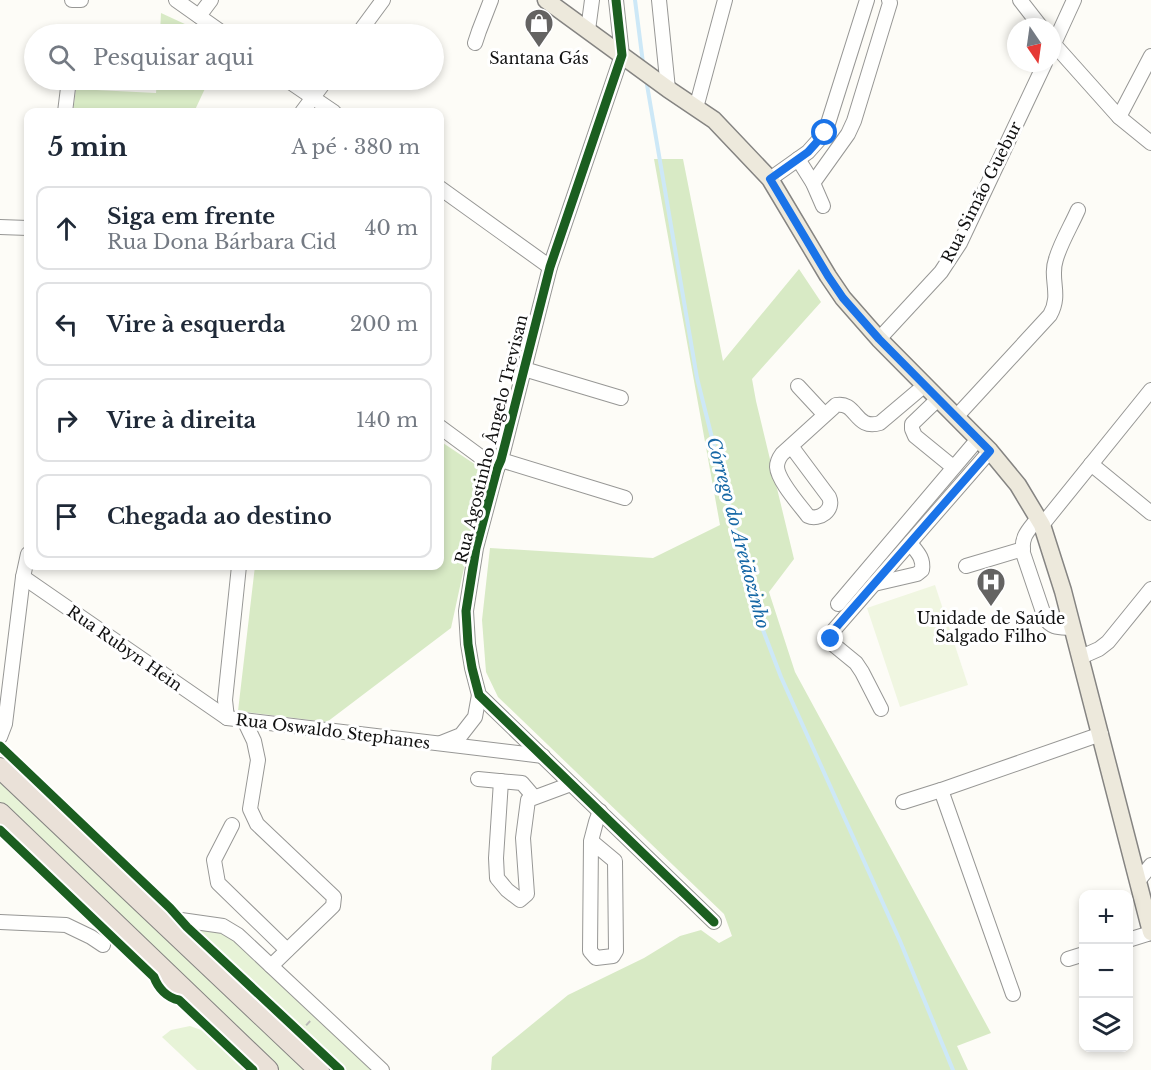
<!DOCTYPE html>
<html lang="pt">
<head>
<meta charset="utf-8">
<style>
  body { margin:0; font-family:"Libre Baskerville",serif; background:#f6f6f7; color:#1f2937 }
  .controls { position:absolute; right:18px; bottom:18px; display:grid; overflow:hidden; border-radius:12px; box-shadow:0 3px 9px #0003 }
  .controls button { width:54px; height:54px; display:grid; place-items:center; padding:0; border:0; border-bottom:2px solid #e0e1e3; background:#fff; color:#1f2937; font:30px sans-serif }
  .compass { position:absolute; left:1007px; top:18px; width:54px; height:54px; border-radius:50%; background:#fff; box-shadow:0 3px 9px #0003; rotate:167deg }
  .stop { position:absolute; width:18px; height:18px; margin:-14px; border:4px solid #1a73e8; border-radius:50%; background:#fff }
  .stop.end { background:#1a73e8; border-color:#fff; box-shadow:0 2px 6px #0008 }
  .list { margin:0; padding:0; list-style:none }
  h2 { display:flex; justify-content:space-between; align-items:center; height:78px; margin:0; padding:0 24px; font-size:26px }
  h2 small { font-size:20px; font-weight:400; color:#747a83 }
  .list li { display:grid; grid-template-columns:39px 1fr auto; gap:18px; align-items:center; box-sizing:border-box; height:84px; margin:0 12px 12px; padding:0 12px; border:2px solid #e0e1e3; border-radius:12px }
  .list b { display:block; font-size:22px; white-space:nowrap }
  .list p { margin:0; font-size:20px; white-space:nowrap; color:#747a83 }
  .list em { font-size:20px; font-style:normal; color:#747a83 }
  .icon { flex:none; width:33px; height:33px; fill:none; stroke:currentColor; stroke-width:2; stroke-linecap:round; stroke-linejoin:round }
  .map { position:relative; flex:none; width:1151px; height:1070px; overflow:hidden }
  .search { position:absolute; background:#fff; box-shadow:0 3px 9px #0003; left:24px; top:24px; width:420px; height:66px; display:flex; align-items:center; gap:15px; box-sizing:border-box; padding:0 21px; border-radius:33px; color:#747a83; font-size:22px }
  .panel { position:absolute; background:#fff; box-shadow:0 3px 9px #0003; left:24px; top:108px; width:420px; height:462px; border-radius:12px }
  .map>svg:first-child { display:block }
</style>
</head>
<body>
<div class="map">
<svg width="1151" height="1070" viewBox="0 0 1151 1070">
  <rect width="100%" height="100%" fill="#fdfcf7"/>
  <g fill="#e7f3d7">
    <polygon points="0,777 310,1070 279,1070 203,998 0,810"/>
    <polygon points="200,928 225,932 372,1070 334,1070 183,929"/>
    <polygon points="190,1026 204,1031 245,1070 197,1070 162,1037 171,1030"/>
  </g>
  <g fill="#d8eac5">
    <polygon points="161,13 200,31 199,34 160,34"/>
    <polygon points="157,80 209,80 194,112 73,112 76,89 156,93"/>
    <polygon points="654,159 683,159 723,361 799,269 821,302 752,379 756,401 794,559 769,592 795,672 991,1033 957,1046 968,1070 491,1070 492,1057 568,995 644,958 680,936 701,930 719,943 732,936 724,914 498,697 486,672 482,620 490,548 653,558 720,525"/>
    <polygon points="440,441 485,471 451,628 327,722 238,711 255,566 440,566"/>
  </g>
  <polygon fill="#f0f6e1" points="935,585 968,685 900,707 867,608"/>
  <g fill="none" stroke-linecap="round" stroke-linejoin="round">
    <g stroke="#cde8f7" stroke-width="4">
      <polyline points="635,0 643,63"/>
      <polyline points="646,79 697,378 755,609 781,677 900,941 953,1070"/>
    </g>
    <g stroke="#979795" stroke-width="16">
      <g id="minor">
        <polyline points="72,0 81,0"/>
        <polyline points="176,0 224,34"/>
        <polyline points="616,0 622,55 550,267 501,460 497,469 476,548 466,611 468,644 472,668 479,695 714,922"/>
        <polyline points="659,0 668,89"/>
        <polyline points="1020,0 1041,27"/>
        <polyline points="199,16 211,0"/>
        <polyline points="588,30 592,0"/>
        <polyline points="358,34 383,0"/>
        <polyline points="1052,42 1119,117 1151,143"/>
        <polyline points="475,43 479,31 491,0"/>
        <polyline points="1052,48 1074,0"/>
        <polyline points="287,80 334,112"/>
        <polyline points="696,108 725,0"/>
        <polyline points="65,112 69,80"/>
        <polyline points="302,112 326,80"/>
        <polyline points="1119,117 1151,56"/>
        <polyline points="798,159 813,183 823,206"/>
        <polyline points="770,179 808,152 825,133 867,0"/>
        <polyline points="813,183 848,134 854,121 890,3 889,0"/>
        <polyline points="440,188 550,267"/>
        <polyline points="0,227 28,228"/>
        <polyline points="879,339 941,272 960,243 1045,63"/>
        <polyline points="524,369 621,398"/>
        <polyline points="798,386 824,414"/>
        <polyline points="938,399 912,424 912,429 915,436 953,467"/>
        <path d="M956 417 1050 315C1062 294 1049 279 1056 259 1061 242 1071 226 1078 210"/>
        <polyline points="440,427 497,469"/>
        <path d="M791 446 829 497C835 510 819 521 808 516 799 504 778 481 777 467 777 462 779 458 782 454L836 405C857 401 855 431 880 423L925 385"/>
        <polyline points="501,460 625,498"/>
        <polyline points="1091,464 1151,513"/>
        <path d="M1038 518C1028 531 1021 536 1023 553L1045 618C1051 629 1061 627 1073 628"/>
        <polyline points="1042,525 1151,390"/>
        <polyline points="966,566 1023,549"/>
        <polyline points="23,577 227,718 543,756"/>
        <path d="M874 584 917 574 922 570C924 558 917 552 910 543"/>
        <polyline points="838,604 978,439"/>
        <polyline points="1081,657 1099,649 1108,642 1151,589"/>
        <polyline points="881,709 862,672 856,663 834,645 831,638 833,631 990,451"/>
        <polyline points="227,718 225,700 239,566"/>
        <polyline points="244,720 254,741 258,760 250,809 257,824 334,897 333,906 271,966"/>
        <polyline points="0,737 5,724 23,577 28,554"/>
        <polyline points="441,743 461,735 475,717 479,695"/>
        <polyline points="478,779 522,783 534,797"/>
        <polyline points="501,781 496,858 497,878 507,890 520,900 527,894 523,838 528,800 571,784"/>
        <polyline points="941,790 1013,994"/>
        <polyline points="903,802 941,790 1101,734"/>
        <polyline points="232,825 214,860 218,883 287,950"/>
        <polyline points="591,841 615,861 616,951 613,956 596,958 590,951 591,841 596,822 600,811"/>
        <polyline points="1139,880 1151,865"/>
        <polyline points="156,914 181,920 223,926 238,935 382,1070"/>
        <polyline points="0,922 66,925 91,937 103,945"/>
        <polyline points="1128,940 1151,933"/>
        <polyline points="1068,959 1084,954"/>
      </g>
    </g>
    <g stroke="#858482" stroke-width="19">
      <polyline id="major" points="546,0 668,89 714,120 770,179 828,276 843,298 879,339 990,451 1018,485 1042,525 1063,591 1151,932"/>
    </g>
    <g stroke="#858482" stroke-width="22">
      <g id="highway">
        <polyline points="0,768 319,1070"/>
        <polyline points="0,813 268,1070"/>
      </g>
    </g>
    <polyline stroke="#b9b9b8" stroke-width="2" stroke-dasharray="6 3" stroke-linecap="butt" points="300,1032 312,1019"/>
    <use href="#minor" stroke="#fffffe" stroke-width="14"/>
    <use href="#major" stroke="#ede9dc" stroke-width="16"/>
    <use href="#highway" stroke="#eae1d8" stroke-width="20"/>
    <g stroke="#fff" stroke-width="13">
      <g id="cycleway">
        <polyline points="616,0 622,55 550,267 501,460 497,469 476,548 466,611 468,644 472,668 479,695 714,922"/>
        <polyline points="0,746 170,908 187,927 340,1070"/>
        <path d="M0 830 154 977C158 988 167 998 179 1000L253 1070"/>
      </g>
    </g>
    <use href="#cycleway" stroke="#1b5e20" stroke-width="9"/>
  </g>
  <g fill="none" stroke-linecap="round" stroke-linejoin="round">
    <polyline stroke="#1a73e8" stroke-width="8" points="825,133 808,152 770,179 828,276 843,298 879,339 990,451 833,631 831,639"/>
  </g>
  <defs>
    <g id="shop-pin" transform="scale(1.5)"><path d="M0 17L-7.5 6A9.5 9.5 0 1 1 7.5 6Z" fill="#646362" stroke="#fff"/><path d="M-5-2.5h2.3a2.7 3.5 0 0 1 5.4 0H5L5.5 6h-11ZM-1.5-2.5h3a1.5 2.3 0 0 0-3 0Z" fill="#fff"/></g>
    <g id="hospital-pin" transform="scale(1.5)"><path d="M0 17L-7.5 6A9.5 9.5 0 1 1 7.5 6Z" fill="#646362" stroke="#fff"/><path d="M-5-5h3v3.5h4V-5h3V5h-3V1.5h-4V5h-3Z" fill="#fff"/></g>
  </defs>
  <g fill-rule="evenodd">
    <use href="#shop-pin" x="539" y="23"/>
    <use href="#hospital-pin" x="991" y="582"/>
  </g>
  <g text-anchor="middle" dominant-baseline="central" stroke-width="6" stroke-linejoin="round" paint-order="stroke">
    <g font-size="16" fill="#111" stroke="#fff">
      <text x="539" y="58">Santana Gás</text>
      <text x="991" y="618">Unidade de Saúde<tspan x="991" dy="18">Salgado Filho</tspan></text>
    </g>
    <g font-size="16" fill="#111" stroke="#fff">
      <text transform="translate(981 192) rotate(-63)">Rua Simão Guebur</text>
      <text transform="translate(491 439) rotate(-76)">Rua Agostinho Ângelo Trevisan</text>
      <text transform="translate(125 648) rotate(35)">Rua Rubyn Hein</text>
      <text transform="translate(333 731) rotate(7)">Rua Oswaldo Stephanes</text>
    </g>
    <g font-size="18" font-style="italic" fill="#1768a6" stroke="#fff">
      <text transform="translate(738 533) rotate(75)">Córrego do Areiãozinho</text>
    </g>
  </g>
</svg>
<div class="controls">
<button>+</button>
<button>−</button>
<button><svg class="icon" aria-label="layers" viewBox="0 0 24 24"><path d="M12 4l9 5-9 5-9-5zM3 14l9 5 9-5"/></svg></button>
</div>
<svg class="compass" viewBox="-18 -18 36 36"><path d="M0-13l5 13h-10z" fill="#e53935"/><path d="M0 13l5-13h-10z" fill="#747a83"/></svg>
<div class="stop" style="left:825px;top:133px"></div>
<div class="stop end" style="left:831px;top:639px"></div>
<div class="search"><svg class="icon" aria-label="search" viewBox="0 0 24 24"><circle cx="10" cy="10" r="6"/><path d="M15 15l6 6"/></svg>Pesquisar aqui</div>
<section class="panel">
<h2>5 min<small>A pé · 380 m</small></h2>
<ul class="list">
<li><svg class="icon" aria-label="ahead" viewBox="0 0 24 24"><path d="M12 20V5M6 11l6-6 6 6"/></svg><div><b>Siga em frente</b><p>Rua Dona Bárbara Cid</p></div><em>40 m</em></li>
<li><svg class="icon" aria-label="left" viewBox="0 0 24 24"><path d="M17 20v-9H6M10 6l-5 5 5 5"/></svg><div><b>Vire à esquerda</b></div><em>200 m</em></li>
<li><svg class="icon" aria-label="right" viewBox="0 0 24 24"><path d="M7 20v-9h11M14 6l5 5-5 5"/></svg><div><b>Vire à direita</b></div><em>140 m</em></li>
<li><svg class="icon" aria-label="arrive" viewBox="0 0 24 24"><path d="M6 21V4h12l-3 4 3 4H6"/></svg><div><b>Chegada ao destino</b></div></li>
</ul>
</section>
</div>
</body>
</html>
